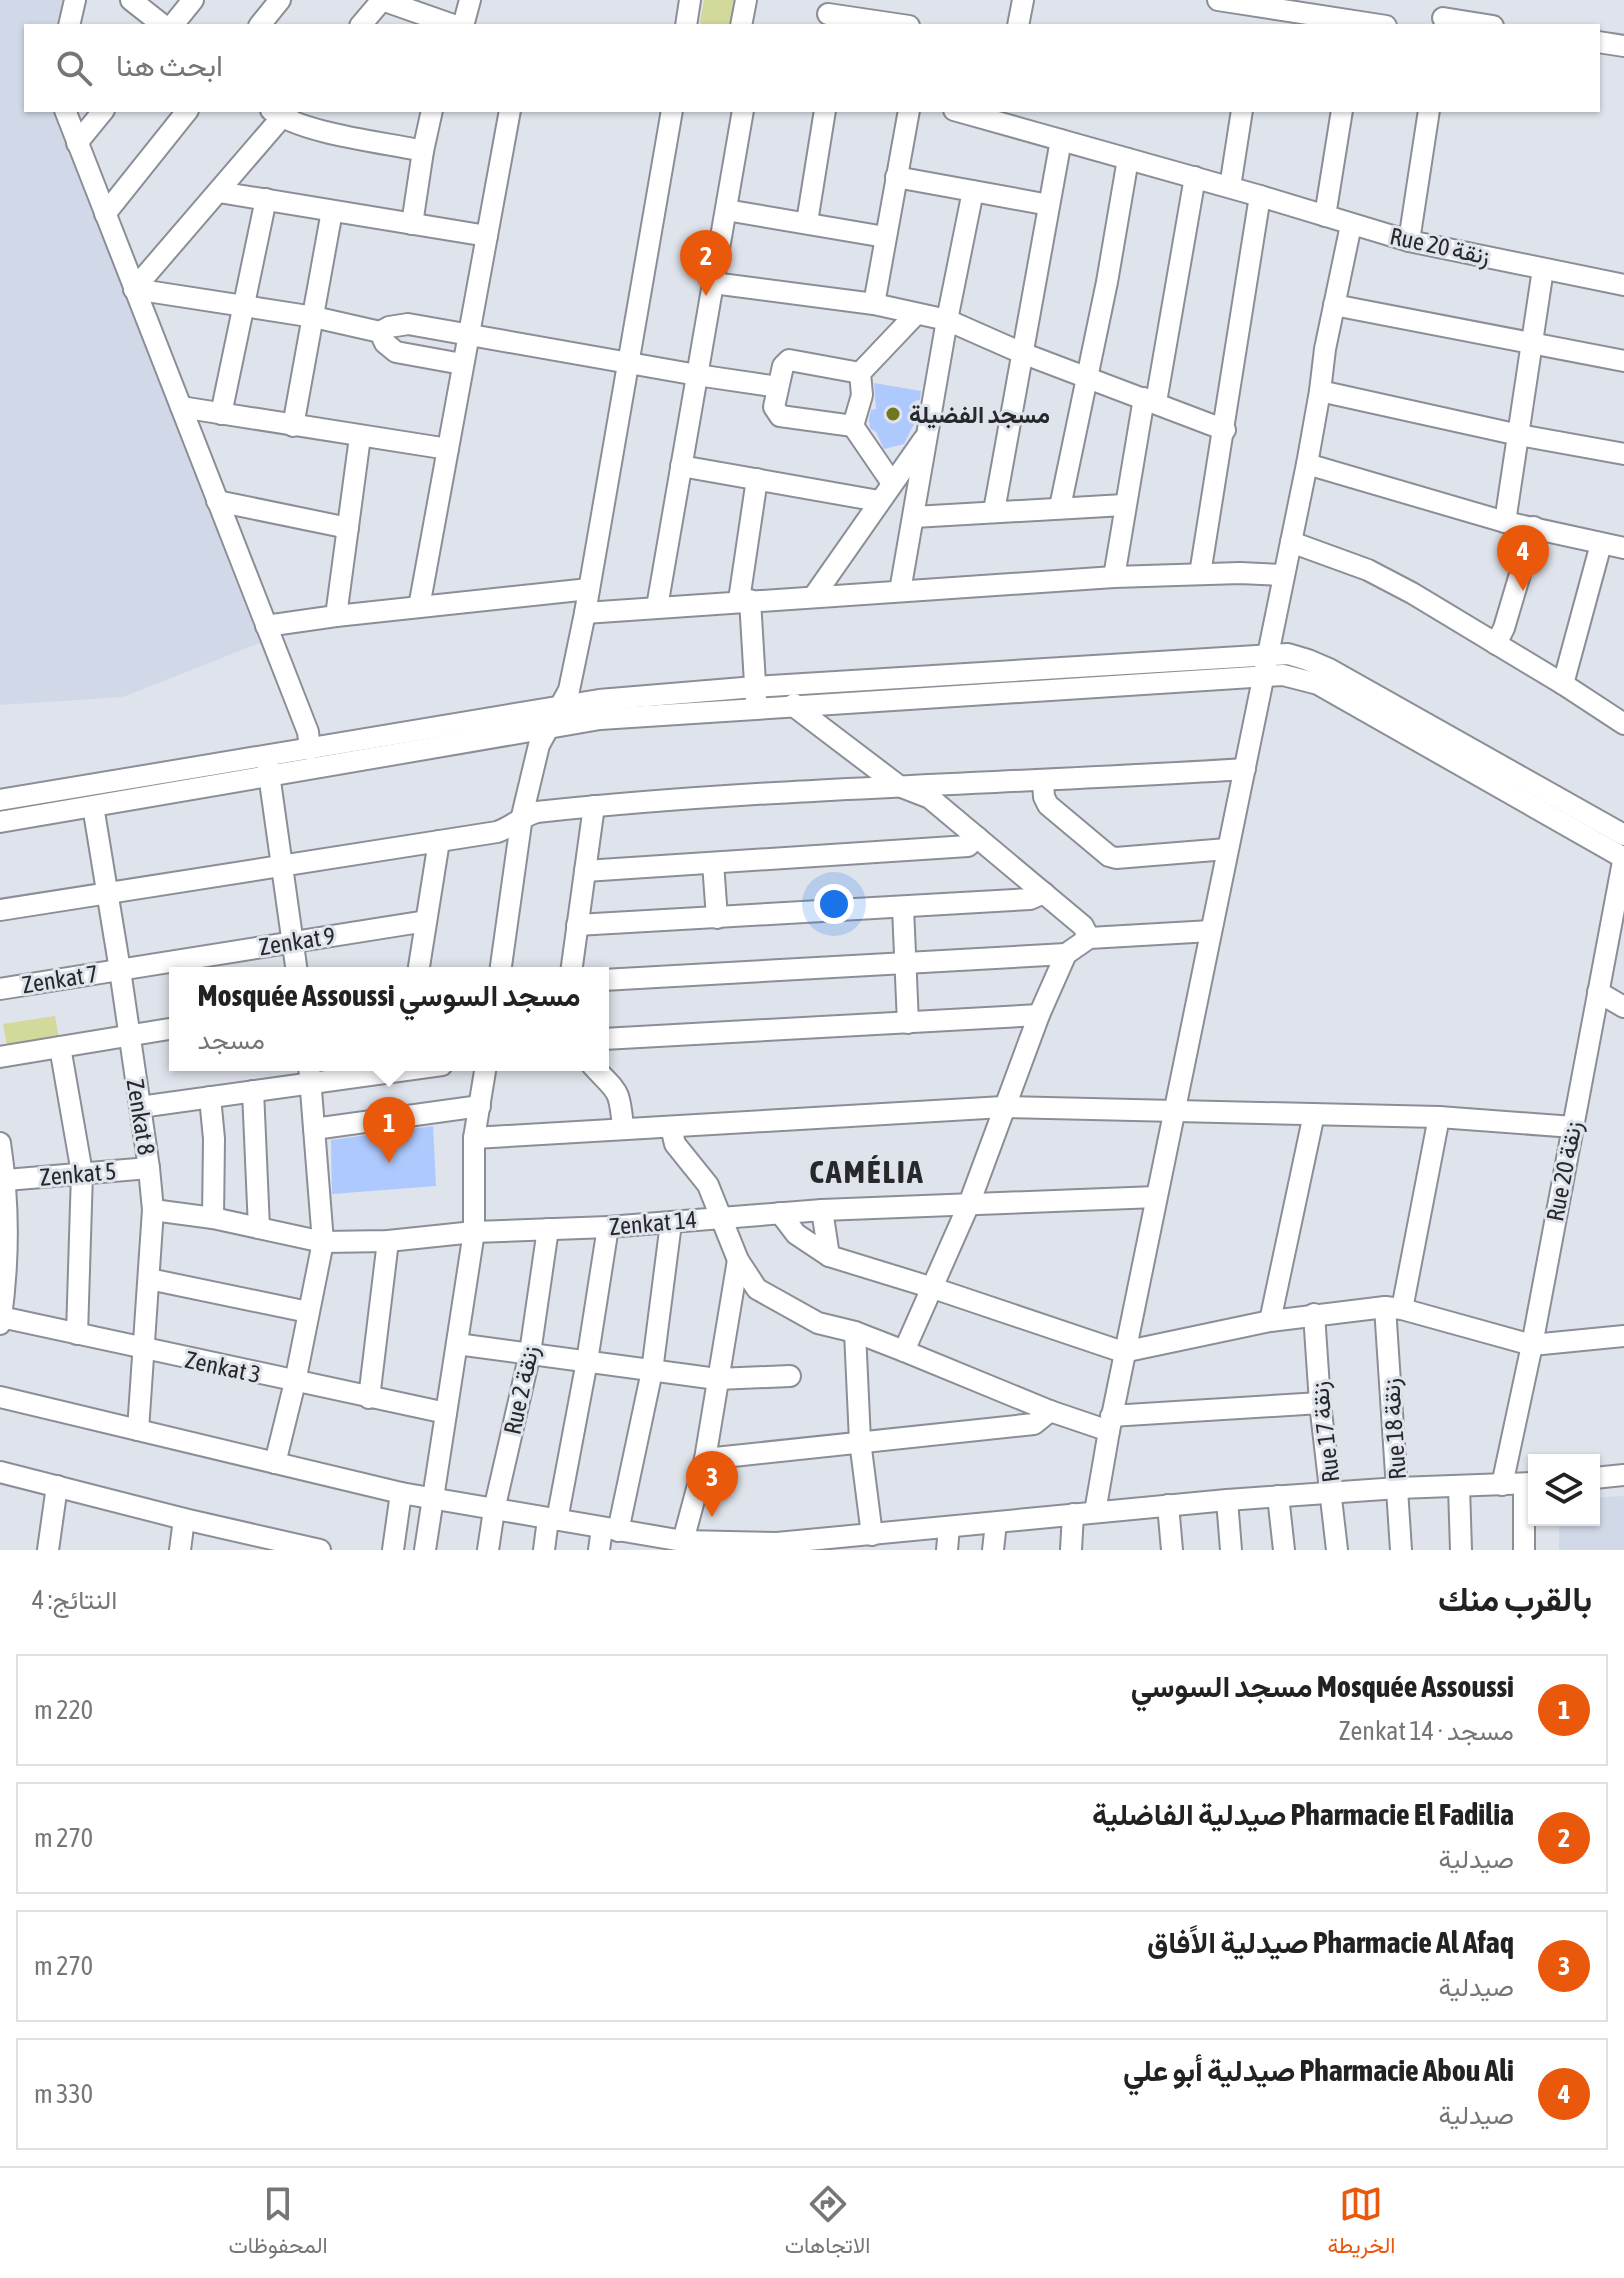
<!DOCTYPE html>
<html lang="ar">
<head>
<meta charset="utf-8">
<style>
  body { margin:0; font-family:"Asap Condensed",Vazirmatn,sans-serif; background:#f6f6f6; color:#222; direction:rtl }
  .controls { position:absolute; right:24px; bottom:24px; display:grid; overflow:hidden; border-radius:0px; box-shadow:0 2px 6px #0004 }
  .controls button { width:72px; height:72px; display:grid; place-items:center; padding:0; border:0; border-bottom:2px solid #e0e0e0; background:#fff; color:#222; font:40px sans-serif }
  .you { position:absolute; left:834px; top:904px; width:28px; height:28px; margin:-20px; border:6px solid #fff; border-radius:50%; background:#1a73e8; box-shadow:0 0 0 12px #1a73e833 }
  .badge { display:grid; place-items:center; width:52px; height:52px; border-radius:50%; background:#ea580c; color:#fff; font-size:26px; font-weight:700 }
  .pin { position:absolute; translate:-50% -66px; filter:drop-shadow(0 2px 4px #0008) }
  .pin::after { content:''; position:absolute; top:42px; width:28px; height:24px; background:inherit; clip-path:polygon(0 0,100% 0,50% 100%) }
  .popup { position:absolute; left:169px; top:967px; width:440px; height:104px; box-sizing:border-box; display:grid; place-content:center; border-radius:0px; background:#fff; filter:drop-shadow(0 2px 6px #0005); font-size:26px; white-space:nowrap; color:#767676 }
  .popup b { font-size:30px; color:#222 }
  .popup::after { content:''; position:absolute; left:50%; top:100%; margin-left:-16px; border:16px solid transparent; border-top-color:#fff }
  .list { margin:0; padding:0; list-style:none }
  h2 { display:flex; justify-content:space-between; align-items:center; height:104px; margin:0; padding:0 32px; font-size:34px }
  h2 small { font-size:26px; font-weight:400; color:#767676 }
  .list li { display:grid; grid-template-columns:52px 1fr auto; gap:24px; align-items:center; box-sizing:border-box; height:112px; margin:0 16px 16px; padding:0 16px; border:2px solid #e0e0e0; border-radius:0px }
  .list b { display:block; font-size:30px; white-space:nowrap }
  .list p { margin:0; font-size:26px; white-space:nowrap; color:#767676 }
  .list em { font-size:26px; font-style:normal; color:#767676 }
  .icon { flex:none; width:44px; height:44px; fill:none; stroke:currentColor; stroke-width:2; stroke-linecap:round; stroke-linejoin:round }
  .map { position:relative; flex:none; width:1624px; height:1550px; overflow:hidden; direction:ltr }
  .search { position:absolute; background:#fff; box-shadow:0 2px 6px #0004; left:24px; right:24px; top:24px; height:88px; display:flex; align-items:center; gap:20px; box-sizing:border-box; padding:0 28px; border-radius:0px; color:#767676; font-size:30px }
  .sheet { height:616px; background:#fff }
  nav { display:flex; justify-content:space-around; align-items:center; box-sizing:border-box; height:112px; border-top:2px solid #e0e0e0; background:#fff; font-size:22px; color:#767676 }
  nav a { display:grid; justify-items:center; gap:4px }
  nav .on { color:#ea580c }
  .map>svg:first-child { display:block }
</style>
</head>
<body>
<div class="map">
<svg width="1624" height="1550" viewBox="0 0 1624 1550">
  <rect width="100%" height="100%" fill="#dfe3eb"/>
  <g fill="#d1d9e8">
    <polygon points="0,0 64,0 59,26 26,26 26,110 53,110 260,643 123,697 0,705"/>
    <polygon points="1624,1496 1624,1550 1559,1550 1559,1520 1594,1520 1594,1498"/>
  </g>
  <g fill="#d2d99b">
    <polygon points="704,0 734,0 730,26 702,26 700,22"/>
    <polygon points="55,1016 59,1038 7,1045 3,1024"/>
  </g>
  <g fill="#aec9fe">
    <polygon points="874,383 921,391 920,400 915,401 916,420 904,444 884,449 876,432 870,428 869,419 871,410 876,409"/>
    <polygon points="433,1126 436,1186 332,1194 331,1140"/>
  </g>
  <g fill="none" stroke-linecap="round" stroke-linejoin="round">
    <g stroke="#8b8e96" stroke-width="24">
      <g id="minor">
        <polyline points="131,0 164,26"/>
        <polyline points="382,0 456,26"/>
        <polyline points="1218,0 1386,26"/>
        <polyline points="828,14 909,26"/>
        <polyline points="1443,18 1493,26"/>
        <polyline points="69,26 75,0"/>
        <polyline points="172,26 193,0"/>
        <polyline points="259,26 280,0"/>
        <polyline points="360,26 382,0"/>
        <polyline points="463,26 470,0"/>
        <polyline points="686,26 690,0"/>
        <polyline points="741,26 746,0"/>
        <polyline points="1018,26 1023,0"/>
        <polyline points="1598,42 1624,46"/>
        <polyline points="65,110 308,732 310,749"/>
        <path d="M271 110C303 134 382 142 423 151L412 224"/>
        <polyline points="954,110 1260,196 1409,241 1624,285"/>
        <polyline points="77,143 104,110"/>
        <polyline points="423,151 432,110"/>
        <polyline points="896,177 973,191 947,320 900,591"/>
        <polyline points="1230,187 1242,110"/>
        <polyline points="973,191 1049,205"/>
        <polyline points="219,192 487,236"/>
        <polyline points="726,210 885,237"/>
        <polyline points="105,214 188,110"/>
        <polyline points="1325,216 1342,110"/>
        <polyline points="807,222 825,110"/>
        <polyline points="1409,241 1429,110"/>
        <polyline points="713,283 874,304 947,320 1022,353 1225,430"/>
        <polyline points="134,289 314,317 380,332 385,343 396,352 462,364"/>
        <polyline points="134,289 288,110"/>
        <polyline points="874,304 909,110"/>
        <polyline points="1334,305 1624,361"/>
        <polyline points="380,332 389,327 408,324 697,375 778,387"/>
        <polyline points="1320,391 1519,435 1624,454"/>
        <polyline points="1156,402 1195,177"/>
        <polyline points="181,407 448,449"/>
        <polyline points="221,414 266,199"/>
        <polyline points="293,426 332,211"/>
        <polyline points="853,426 780,416 774,407 783,366 789,360 860,373"/>
        <polyline points="1307,464 1505,522 1624,548"/>
        <polyline points="681,466 879,501"/>
        <polyline points="892,483 853,426 862,395 860,373 916,314"/>
        <polyline points="217,501 348,528"/>
        <polyline points="1060,507 1107,282 1128,159"/>
        <polyline points="994,511 1061,140"/>
        <polyline points="914,517 1124,505"/>
        <polyline points="1505,522 1543,269"/>
        <polyline points="1291,542 1368,570 1412,593 1563,684 1624,724"/>
        <polyline points="1200,574 1260,196"/>
        <polyline points="1114,577 1144,398"/>
        <polyline points="814,596 924,439"/>
        <polyline points="739,600 757,479"/>
        <polyline points="750,600 756,700"/>
        <polyline points="419,607 510,110"/>
        <polyline points="657,607 743,110"/>
        <polyline points="585,613 1114,577 1240,573 1283,575"/>
        <polyline points="336,616 360,437"/>
        <polyline points="266,626 336,616 589,589"/>
        <polyline points="1496,644 1504,628 1534,527"/>
        <polyline points="1563,684 1601,544"/>
        <polyline points="794,704 795,707 899,786 930,798 1083,926 1089,938"/>
        <polyline points="268,767 297,973"/>
        <polyline points="1043,782 1044,797 1048,805 1109,856 1116,858 1227,849"/>
        <polyline points="0,800 599,700 755,687 1288,654 1308,660 1329,669 1624,835"/>
        <polyline points="93,806 120,970 149,1168 153,1210 138,1430"/>
        <polyline points="0,822 600,719 1283,675 1318,684 1624,858"/>
        <polyline points="713,863 717,918"/>
        <polyline points="585,871 968,846 977,837"/>
        <polyline points="903,908 908,1023"/>
        <path d="M0 910 497 832C512 827 522 816 537 812 772 787 1009 784 1245 769"/>
        <polyline points="577,925 1030,899 1044,893"/>
        <polyline points="418,973 439,841"/>
        <polyline points="500,973 522,816 539,745 569,690 585,613 672,110"/>
        <polyline points="571,973 594,806"/>
        <polyline points="603,980 1066,954"/>
        <polyline points="0,989 426,921"/>
        <polyline points="1598,992 1624,1007"/>
        <polyline points="603,1039 1039,1015"/>
        <polyline points="60,1047 82,1173 77,1334"/>
        <polyline points="0,1057 175,1028"/>
        <path d="M592 1065C618 1094 619 1086 623 1127"/>
        <polyline points="253,1091 259,1228"/>
        <polyline points="210,1097 214,1139 213,1218"/>
        <polyline points="140,1107 442,1065"/>
        <polyline points="671,1127 675,1144 708,1185 738,1260 757,1289 818,1323 855,1332 904,1351 1050,1411 1109,1431 1095,1512"/>
        <polyline points="314,1129 480,1106"/>
        <polyline points="474,1138 1003,1107 1439,1117 1573,1127"/>
        <path d="M0 1143C9 1202 9 1264 0 1324"/>
        <polyline points="6,1180 149,1168"/>
        <polyline points="153,1210 213,1218 323,1242 388,1241 474,1232 608,1227 822,1210 1156,1197"/>
        <polyline points="822,1210 829,1256"/>
        <polyline points="780,1213 796,1234 829,1256 933,1288 1123,1352 1270,1321 1385,1307 1402,1309 1532,1345 1624,1336"/>
        <polyline points="149,1279 308,1312"/>
        <polyline points="1385,1307 1401,1550"/>
        <polyline points="1402,1309 1439,1117"/>
        <polyline points="1314,1314 1320,1403 1337,1550"/>
        <polyline points="1,1317 446,1413"/>
        <polyline points="1270,1321 1314,1114"/>
        <polyline points="855,1332 860,1441 872,1535"/>
        <polyline points="457,1344 717,1379 790,1376"/>
        <polyline points="904,1351 969,1204 1039,1015 1066,954 1089,938 1211,931"/>
        <polyline points="0,1397 401,1493 683,1541 777,1543 1227,1500 1398,1488 1534,1483"/>
        <polyline points="369,1398 388,1241"/>
        <polyline points="1111,1416 1320,1403"/>
        <polyline points="1109,1431 1307,464 1320,391 1325,349 1351,225"/>
        <polyline points="705,1459 1034,1424 1050,1411"/>
        <polyline points="275,1463 295,1382 323,1242 309,1065"/>
        <polyline points="0,1472 184,1519 320,1550"/>
        <polyline points="1594,1478 1624,1475"/>
        <polyline points="1524,1484 1524,1550"/>
        <polyline points="1502,1485 1532,1345 1624,856"/>
        <polyline points="1459,1487 1461,1550"/>
        <polyline points="1278,1496 1284,1550"/>
        <polyline points="1227,1500 1231,1550"/>
        <polyline points="1168,1505 1172,1550"/>
        <polyline points="557,1520 587,1361 608,1227"/>
        <polyline points="618,1531 652,1371 671,1223"/>
        <polyline points="683,1541 705,1459 738,1260"/>
        <polyline points="48,1550 57,1486"/>
        <polyline points="180,1550 184,1519"/>
        <polyline points="393,1550 401,1493"/>
        <polyline points="425,1550 474,1232 474,1138 486,1065"/>
        <polyline points="488,1550 494,1510 530,1353 548,1229"/>
        <polyline points="544,1550 548,1519"/>
        <polyline points="599,1550 602,1528"/>
        <polyline points="947,1550 949,1527"/>
        <polyline points="993,1550 996,1523"/>
        <polyline points="1071,1550 1073,1514"/>
      </g>
    </g>
    <use href="#minor" stroke="#fff" stroke-width="20"/>
  </g>
  <circle fill="#717720" stroke="#dfe3eb" stroke-width="3" cx="893" cy="414" r="8"/>
  <g text-anchor="middle" dominant-baseline="central" stroke-width="6" stroke-linejoin="round" paint-order="stroke">
    <g font-size="24" fill="#27282b" stroke="#dfe3eb">
      <text transform="translate(1440 246) rotate(12)">Rue 20 زنقة</text>
      <text transform="translate(297 941) rotate(-9)">Zenkat 9</text>
      <text transform="translate(60 979) rotate(-9)">Zenkat 7</text>
      <text transform="translate(141 1117) rotate(81)">Zenkat 8</text>
      <text transform="translate(1564 1171) rotate(-79)">Rue 20 زنقة</text>
      <text transform="translate(78 1174) rotate(-5)">Zenkat 5</text>
      <text transform="translate(653 1223) rotate(-5)">Zenkat 14</text>
      <text transform="translate(223 1367) rotate(12)">Zenkat 3</text>
      <text transform="translate(521 1390) rotate(-78)">Rue 2 زنقة</text>
      <text transform="translate(1394 1429) rotate(-94)">Rue 18 زنقة</text>
      <text transform="translate(1325 1432) rotate(-97)">Rue 17 زنقة</text>
    </g>
    <g font-size="24" font-weight="bold" fill="#27282b" stroke="#dfe3eb" text-anchor="start">
      <text x="909" y="414">مسجد الفضيلة</text>
    </g>
    <g font-size="32" font-weight="bold" letter-spacing="2" fill="#27282b" stroke="#dfe3eb">
      <text x="867" y="1171">CAMÉLIA</text>
    </g>
  </g>
</svg>
<div class="controls">
<button><svg class="icon" aria-label="layers" viewBox="0 0 24 24"><path d="M12 4l9 5-9 5-9-5zM3 14l9 5 9-5"/></svg></button>
</div>
<div class="you"></div>
<div class="pin badge" style="left:389px;top:1163px">1</div>
<div class="popup"><b>Mosquée Assoussi مسجد السوسي</b>مسجد</div>
<div class="pin badge" style="left:706px;top:296px">2</div>
<div class="pin badge" style="left:712px;top:1517px">3</div>
<div class="pin badge" style="left:1523px;top:591px">4</div>
<div class="search"><svg class="icon" aria-label="search" viewBox="0 0 24 24"><circle cx="10" cy="10" r="6"/><path d="M15 15l6 6"/></svg>ابحث هنا</div>
</div>
<section class="sheet">
<h2>بالقرب منك<small>النتائج: 4</small></h2>
<ul class="list">
<li><span class="badge">1</span><div><b>Mosquée Assoussi مسجد السوسي</b><p>مسجد · Zenkat 14</p></div><em>220 m</em></li>
<li><span class="badge">2</span><div><b>Pharmacie El Fadilia صيدلية الفاضلية</b><p>صيدلية</p></div><em>270 m</em></li>
<li><span class="badge">3</span><div><b>Pharmacie Al Afaq صيدلية الاًفاق</b><p>صيدلية</p></div><em>270 m</em></li>
<li><span class="badge">4</span><div><b>Pharmacie Abou Ali صيدلية أبو علي</b><p>صيدلية</p></div><em>330 m</em></li>
</ul>
</section>
<nav>
<a class="on"><svg class="icon" aria-label="map" viewBox="0 0 24 24"><path d="M3 6l6-2 6 2 6-2v14l-6 2-6-2-6 2zM9 4v14M15 6v14"/></svg>الخريطة</a>
<a><svg class="icon" aria-label="directions" viewBox="0 0 24 24"><path d="M12 3l9 9-9 9-9-9zM9 14v-3h6M13 9l2 2-2 2"/></svg>الاتجاهات</a>
<a><svg class="icon" aria-label="saved" viewBox="0 0 24 24"><path d="M7 4h10v16l-5-4-5 4z"/></svg>المحفوظات</a>
</nav>
</body>
</html>
